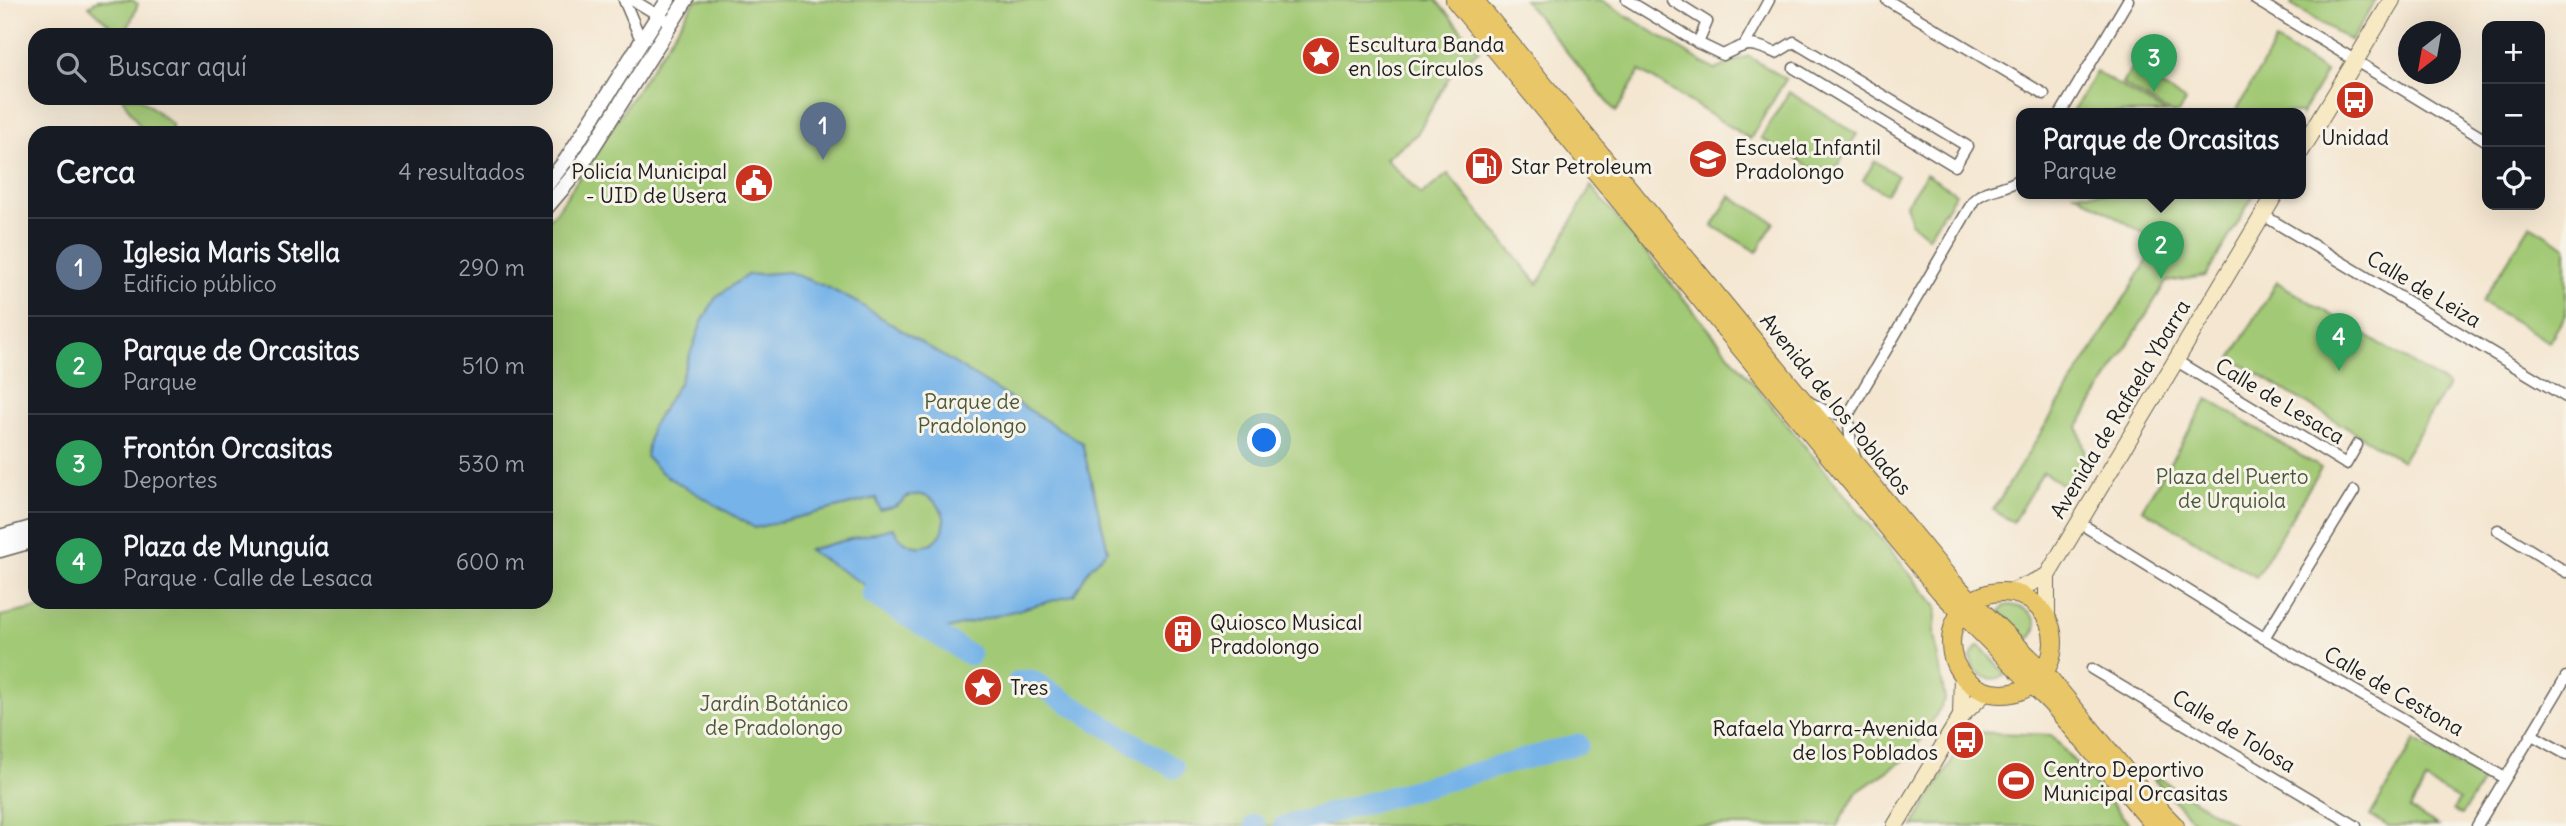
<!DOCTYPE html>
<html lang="es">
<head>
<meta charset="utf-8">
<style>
  body { margin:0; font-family:Delius,sans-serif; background:#20242c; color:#f1f3f6 }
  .controls { position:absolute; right:21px; top:21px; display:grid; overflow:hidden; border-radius:14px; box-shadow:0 7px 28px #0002 }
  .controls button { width:63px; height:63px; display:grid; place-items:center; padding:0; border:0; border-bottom:2px solid #363941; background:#171b24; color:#f1f3f6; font:35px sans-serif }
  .compass { position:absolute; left:2398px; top:21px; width:63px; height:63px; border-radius:50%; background:#171b24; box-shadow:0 7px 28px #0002; rotate:211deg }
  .you { position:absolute; left:1265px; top:441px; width:24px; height:24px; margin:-18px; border:5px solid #fff; border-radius:50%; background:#1a73e8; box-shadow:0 0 0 10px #1a73e833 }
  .badge { display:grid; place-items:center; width:46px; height:46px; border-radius:50%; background:#c8321e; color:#fff; font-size:23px; font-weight:700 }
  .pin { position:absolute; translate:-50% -58px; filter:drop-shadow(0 2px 4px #0008) }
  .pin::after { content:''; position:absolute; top:37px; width:24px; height:21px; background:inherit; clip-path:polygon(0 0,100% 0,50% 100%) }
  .popup { position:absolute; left:2016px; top:108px; width:290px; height:91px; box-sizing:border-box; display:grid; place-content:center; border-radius:14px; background:#171b24; filter:drop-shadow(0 2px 5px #0005); font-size:23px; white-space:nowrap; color:#9ea1a6 }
  .popup b { font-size:26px; color:#f1f3f6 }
  .popup::after { content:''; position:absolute; left:50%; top:100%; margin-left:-14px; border:14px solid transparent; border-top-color:#171b24 }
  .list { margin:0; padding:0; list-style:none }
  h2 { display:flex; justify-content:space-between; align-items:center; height:91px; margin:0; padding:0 28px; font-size:30px }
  h2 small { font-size:23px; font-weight:400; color:#9ea1a6 }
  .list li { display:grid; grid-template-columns:46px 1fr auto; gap:21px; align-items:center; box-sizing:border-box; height:98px; padding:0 28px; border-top:2px solid #363941 }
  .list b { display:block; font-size:26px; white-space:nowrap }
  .list p { margin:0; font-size:23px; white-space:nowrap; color:#9ea1a6 }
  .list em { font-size:23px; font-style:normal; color:#9ea1a6 }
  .icon { flex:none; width:38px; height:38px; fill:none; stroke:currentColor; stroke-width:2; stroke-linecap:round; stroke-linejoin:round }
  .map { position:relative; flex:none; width:2566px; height:826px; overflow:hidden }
  .search { position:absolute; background:#171b24; box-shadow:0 7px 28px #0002; left:28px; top:28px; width:525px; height:77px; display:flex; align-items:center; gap:18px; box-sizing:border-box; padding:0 24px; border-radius:21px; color:#9ea1a6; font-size:26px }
  .panel { position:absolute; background:#171b24; box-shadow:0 7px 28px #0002; left:28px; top:126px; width:525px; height:483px; border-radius:21px }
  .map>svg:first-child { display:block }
</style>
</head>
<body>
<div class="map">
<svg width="2566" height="826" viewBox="0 0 2566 826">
  <rect width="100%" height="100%" fill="#f7f3e8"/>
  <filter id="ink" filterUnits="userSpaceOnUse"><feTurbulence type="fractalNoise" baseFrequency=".0143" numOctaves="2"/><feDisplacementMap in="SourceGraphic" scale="14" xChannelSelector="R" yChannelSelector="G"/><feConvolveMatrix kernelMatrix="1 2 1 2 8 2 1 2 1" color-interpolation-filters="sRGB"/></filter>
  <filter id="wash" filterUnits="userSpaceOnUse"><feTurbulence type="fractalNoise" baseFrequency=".00686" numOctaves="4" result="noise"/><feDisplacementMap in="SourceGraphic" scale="28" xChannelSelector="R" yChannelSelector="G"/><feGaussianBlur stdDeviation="1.57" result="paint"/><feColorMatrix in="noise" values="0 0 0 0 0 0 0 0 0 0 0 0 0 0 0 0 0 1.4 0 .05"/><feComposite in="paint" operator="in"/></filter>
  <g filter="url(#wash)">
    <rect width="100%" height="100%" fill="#f4e6d0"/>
    <g fill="#a2c974" stroke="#5f7248" stroke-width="2">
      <polygon points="98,0 132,0 138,4 125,35 120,35 89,6"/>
      <polygon points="696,0 1436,0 1479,51 1455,67 1417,134 1386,158 1421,195 1448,174 1538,284 1591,186 1937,607 1934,634 1945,700 1910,756 1857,792 1837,826 0,826 0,616 67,602 546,602 546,221 557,211"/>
      <polygon points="1524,0 1601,0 1715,70 1748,56 1786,79 1750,139 1640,71 1616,112"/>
      <polygon points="2294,0 2376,0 2351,41 2291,5"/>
      <polygon points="2276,41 2326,72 2301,115 2301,113 2235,113"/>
      <polygon points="2131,69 2186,101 2179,113 2171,113 2122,84"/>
      <polygon points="2096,72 2166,113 2072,113"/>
      <polygon points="1789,92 1857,134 1830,179 1761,138"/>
      <polygon points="122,98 140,98 172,124 172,133 144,133"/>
      <polygon points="1875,161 1898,176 1886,194 1863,180"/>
      <polygon points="1926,174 1956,193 1928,237 1911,223 1906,204"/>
      <polygon points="2075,193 2255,193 2206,276 2166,282 2078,427 2087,458 2068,488 2043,472 2013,522 1993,510 2159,242"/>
      <polygon points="1730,196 1774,222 1757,252 1713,226"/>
      <polygon points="2530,225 2566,247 2566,314 2549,342 2482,302"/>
      <polygon points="2277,282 2448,385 2402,461 2231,358"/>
      <polygon points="2208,399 2321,468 2256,577 2142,509"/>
      <path d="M2011 605C2028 608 2047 622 2029 639L2026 638 2000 612 2004 606Z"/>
      <path d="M1978 646 1981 647 2006 675C1990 684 1971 676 1971 656Z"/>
      <polygon points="1969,732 2051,735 2131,826 1913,826"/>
      <polygon points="2415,740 2483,781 2462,815 2453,810 2459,800 2426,781 2410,809 2438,826 2388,826 2370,816"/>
      <polygon points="2157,776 2175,789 2237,826 2198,826 2154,780"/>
    </g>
    <path fill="#76b3e8" stroke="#496882" stroke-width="2" d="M789 272 829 288 858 303 1082 443 1108 550 1089 569 1074 595 939 631 808 550 893 528C916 570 966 531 934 501 929 496 921 494 914 495 904 496 904 502 896 506 892 508 885 508 880 510L876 498 755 528 663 474 646 457 651 428 679 383 702 322 716 297 747 275Z"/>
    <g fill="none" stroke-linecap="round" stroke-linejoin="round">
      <g stroke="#76b3e8" stroke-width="21">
        <polyline points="873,591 871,594 970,655"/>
        <polyline points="1018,682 1031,680 1174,768"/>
        <polyline points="1255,825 1256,826"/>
        <polyline points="1284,826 1578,744"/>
      </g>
    </g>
  </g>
  <g filter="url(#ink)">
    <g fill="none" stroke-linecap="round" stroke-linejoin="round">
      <g stroke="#68635b" stroke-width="13">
        <g id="minor">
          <polyline points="624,0 641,40"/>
          <polyline points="633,0 671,23"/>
          <path d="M1627 0 1698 43 1723 55C1748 42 1750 42 1776 53L1794 42 1967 146 1955 166 1794 68"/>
          <polyline points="1672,0 1707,22 1698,43"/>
          <polyline points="1887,0 2044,94"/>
          <polyline points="2256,0 2487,141"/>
          <polyline points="1745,44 1769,0"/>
          <polyline points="2061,113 2128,0"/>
          <polyline points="2263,215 2566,397"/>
          <polyline points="2175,360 2346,464 2357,445"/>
          <polyline points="1809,402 1829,413 1848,415"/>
          <path d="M1855 457 1851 445 1848 415 1974 200C1987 187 2007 190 2021 178"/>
          <polyline points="2078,522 2264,638 2505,778"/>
          <polyline points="2498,530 2566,572"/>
          <polyline points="2264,638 2354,491"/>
          <polyline points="2092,669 2356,826"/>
          <polyline points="2532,735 2566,754"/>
          <polyline points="2477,826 2566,677"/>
        </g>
      </g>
      <g stroke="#68635b" stroke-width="17">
        <g id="tertiary">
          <polyline points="546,186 566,160 668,0"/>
          <polyline points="546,208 579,169 686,0"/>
          <polyline points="0,537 35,527"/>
          <polyline points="0,550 35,540"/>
        </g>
      </g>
      <g stroke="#68635b" stroke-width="18">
        <g id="secondary">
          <polyline points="2301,151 2392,0"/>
          <polyline points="2011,592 2047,576"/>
          <polyline points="2047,618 2047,576 2276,193"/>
          <polyline points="1961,716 1962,674"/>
          <polyline points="1895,826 1961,716 1986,692"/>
        </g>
      </g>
      <g stroke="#68635b" stroke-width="20">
        <g id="primary">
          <polyline points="1455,0 1940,591 2055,707 2155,826"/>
          <polyline points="1474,0 1952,582 2044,672 2146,796 2175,826"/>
          <circle cx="2002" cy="643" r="51"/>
        </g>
      </g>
      <use href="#minor" stroke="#fff" stroke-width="10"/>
      <use href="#tertiary" stroke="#fff" stroke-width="14"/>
      <use href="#secondary" stroke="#f6e9c3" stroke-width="16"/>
      <use href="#primary" stroke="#e9c769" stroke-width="18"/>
    </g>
  </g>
  <defs>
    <g id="sight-disc" transform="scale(2.0125)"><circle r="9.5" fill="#c8321e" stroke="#f7f3e8"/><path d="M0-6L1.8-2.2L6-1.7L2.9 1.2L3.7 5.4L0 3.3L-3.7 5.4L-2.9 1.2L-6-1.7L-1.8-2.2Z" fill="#fff"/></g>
    <g id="bus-disc" transform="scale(2.0125)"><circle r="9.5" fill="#c8321e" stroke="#f7f3e8"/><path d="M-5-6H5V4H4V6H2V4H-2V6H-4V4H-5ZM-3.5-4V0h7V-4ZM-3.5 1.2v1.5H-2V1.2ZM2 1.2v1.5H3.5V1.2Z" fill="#fff"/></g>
    <g id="school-disc" transform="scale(2.0125)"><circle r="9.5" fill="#c8321e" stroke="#f7f3e8"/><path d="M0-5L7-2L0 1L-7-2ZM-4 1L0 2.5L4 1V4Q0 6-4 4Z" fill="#fff"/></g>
    <g id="fuel-disc" transform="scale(2.0125)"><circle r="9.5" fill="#c8321e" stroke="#f7f3e8"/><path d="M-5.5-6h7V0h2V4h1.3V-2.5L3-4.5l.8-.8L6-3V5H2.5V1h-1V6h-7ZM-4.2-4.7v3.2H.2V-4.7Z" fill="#fff"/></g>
    <g id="civic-disc" transform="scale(2.0125)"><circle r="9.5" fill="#c8321e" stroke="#f7f3e8"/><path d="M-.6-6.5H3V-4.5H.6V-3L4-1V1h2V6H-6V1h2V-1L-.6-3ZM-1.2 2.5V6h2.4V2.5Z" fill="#fff"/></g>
    <g id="building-disc" transform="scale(2.0125)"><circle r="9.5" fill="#c8321e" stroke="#f7f3e8"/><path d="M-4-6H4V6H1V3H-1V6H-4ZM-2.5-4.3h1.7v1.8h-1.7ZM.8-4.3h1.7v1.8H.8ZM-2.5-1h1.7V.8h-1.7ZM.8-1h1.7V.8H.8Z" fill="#fff"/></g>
    <g id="stadium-disc" transform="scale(2.0125)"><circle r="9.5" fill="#c8321e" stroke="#f7f3e8"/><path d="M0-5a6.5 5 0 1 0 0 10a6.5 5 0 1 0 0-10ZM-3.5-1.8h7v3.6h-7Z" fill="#fff"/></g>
  </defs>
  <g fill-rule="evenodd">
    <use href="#sight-disc" x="1321" y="56"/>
    <use href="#bus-disc" x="2355" y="100"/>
    <use href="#school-disc" x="1708" y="159"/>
    <use href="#fuel-disc" x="1484" y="166"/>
    <use href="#civic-disc" x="754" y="183"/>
    <use href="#building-disc" x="1183" y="634"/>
    <use href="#sight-disc" x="983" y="687"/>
    <use href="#bus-disc" x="1965" y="740"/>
    <use href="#stadium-disc" x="2016" y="781"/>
  </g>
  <g text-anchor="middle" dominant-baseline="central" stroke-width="6" stroke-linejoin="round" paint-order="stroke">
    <g font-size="21" fill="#1c1c1c" stroke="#f7f3e8" text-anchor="start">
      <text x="1348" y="44">Escultura Banda<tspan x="1348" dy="24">en los Círculos</tspan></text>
      <text x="2355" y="137" text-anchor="middle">Unidad</text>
      <text x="1735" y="147">Escuela Infantil<tspan x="1735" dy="24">Pradolongo</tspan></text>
      <text x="1511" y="166">Star Petroleum</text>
      <text x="727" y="171" text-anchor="end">Policía Municipal<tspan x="727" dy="24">- UID de Usera</tspan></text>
      <text x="1210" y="622">Quiosco Musical<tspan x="1210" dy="24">Pradolongo</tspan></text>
      <text x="1010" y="687">Tres</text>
      <text x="1938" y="728" text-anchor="end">Rafaela Ybarra-Avenida<tspan x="1938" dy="24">de los Poblados</tspan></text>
      <text x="2043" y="769">Centro Deportivo<tspan x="2043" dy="24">Municipal Orcasitas</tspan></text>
    </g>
    <g font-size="21" fill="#1c1c1c" stroke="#f7f3e8">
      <text transform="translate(2424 289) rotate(31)">Calle de Leiza</text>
      <text transform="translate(2280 401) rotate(31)">Calle de Lesaca</text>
      <text transform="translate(1836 404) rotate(51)">Avenida de los Poblados</text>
      <text transform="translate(2120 409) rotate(-59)">Avenida de Rafaela Ybarra</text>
      <text transform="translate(2394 691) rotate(30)">Calle de Cestona</text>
      <text transform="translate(2234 731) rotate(31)">Calle de Tolosa</text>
    </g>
    <g font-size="21" fill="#4b593b" stroke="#f7f3e8">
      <text x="972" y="401">Parque de<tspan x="972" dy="24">Pradolongo</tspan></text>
      <text x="2232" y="476">Plaza del Puerto<tspan x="2232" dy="24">de Urquiola</tspan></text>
      <text x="774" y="703">Jardín Botánico<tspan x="774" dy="24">de Pradolongo</tspan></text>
    </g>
  </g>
</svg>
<div class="controls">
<button>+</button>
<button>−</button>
<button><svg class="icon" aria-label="locate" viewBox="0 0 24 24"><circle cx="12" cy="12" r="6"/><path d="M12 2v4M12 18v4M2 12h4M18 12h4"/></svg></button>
</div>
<svg class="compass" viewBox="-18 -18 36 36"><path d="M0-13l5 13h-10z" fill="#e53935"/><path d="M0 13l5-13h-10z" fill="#9ea1a6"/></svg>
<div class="you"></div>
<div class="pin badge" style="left:823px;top:160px;background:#5c6f8a">1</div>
<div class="pin badge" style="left:2161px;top:279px;background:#2e9e5b">2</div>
<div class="popup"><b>Parque de Orcasitas</b>Parque</div>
<div class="pin badge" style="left:2154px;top:92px;background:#2e9e5b">3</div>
<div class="pin badge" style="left:2339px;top:371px;background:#2e9e5b">4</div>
<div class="search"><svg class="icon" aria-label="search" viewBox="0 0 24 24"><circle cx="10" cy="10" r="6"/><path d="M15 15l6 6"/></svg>Buscar aquí</div>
<section class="panel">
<h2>Cerca<small>4 resultados</small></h2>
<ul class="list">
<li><span class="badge" style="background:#5c6f8a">1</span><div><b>Iglesia Maris Stella</b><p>Edificio público</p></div><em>290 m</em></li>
<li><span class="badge" style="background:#2e9e5b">2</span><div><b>Parque de Orcasitas</b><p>Parque</p></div><em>510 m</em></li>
<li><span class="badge" style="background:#2e9e5b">3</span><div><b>Frontón Orcasitas</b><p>Deportes</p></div><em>530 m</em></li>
<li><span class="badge" style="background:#2e9e5b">4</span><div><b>Plaza de Munguía</b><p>Parque · Calle de Lesaca</p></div><em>600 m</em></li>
</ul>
</section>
</div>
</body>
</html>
